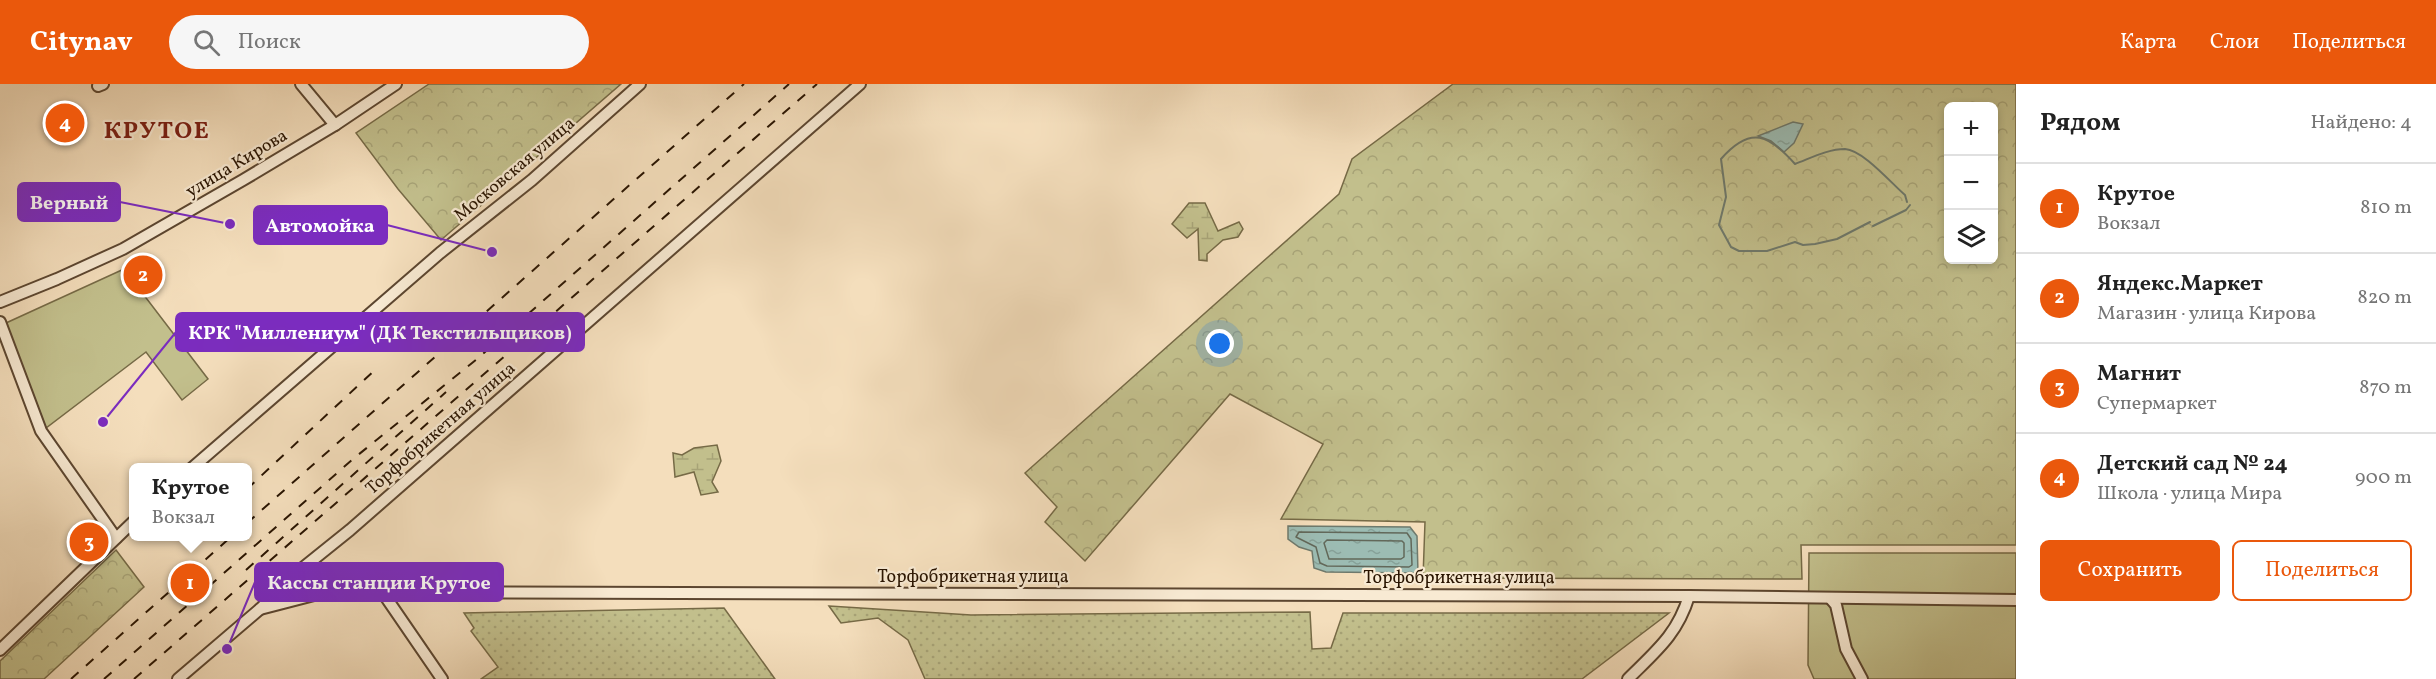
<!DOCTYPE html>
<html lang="ru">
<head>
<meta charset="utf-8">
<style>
  body { margin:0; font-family:Vollkorn,serif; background:#f6f6f6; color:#222 }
  .controls { position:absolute; right:18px; top:18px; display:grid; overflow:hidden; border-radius:9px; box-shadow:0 3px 9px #0003 }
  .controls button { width:54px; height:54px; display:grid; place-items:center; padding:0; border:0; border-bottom:2px solid #e0e0e0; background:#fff; color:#222; font:30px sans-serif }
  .you { position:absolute; left:1220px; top:260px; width:21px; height:21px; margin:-15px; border:4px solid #fff; border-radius:50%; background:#1a73e8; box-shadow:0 0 0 9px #1a73e833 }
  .badge { display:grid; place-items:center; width:39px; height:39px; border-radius:50%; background:#ea580c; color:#fff; font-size:20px; font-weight:700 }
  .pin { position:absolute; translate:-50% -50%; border:3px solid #fff; box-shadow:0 2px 6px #0006 }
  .popup { position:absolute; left:129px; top:379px; width:123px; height:78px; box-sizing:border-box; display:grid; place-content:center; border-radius:9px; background:#fff; filter:drop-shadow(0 2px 4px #0005); font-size:20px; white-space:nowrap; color:#767676 }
  .popup b { font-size:22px; color:#222 }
  .popup::after { content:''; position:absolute; left:50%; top:100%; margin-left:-12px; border:12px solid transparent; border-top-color:#fff }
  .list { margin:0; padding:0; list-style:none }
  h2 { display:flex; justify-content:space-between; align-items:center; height:78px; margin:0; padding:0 24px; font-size:26px }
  h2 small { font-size:20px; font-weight:400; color:#767676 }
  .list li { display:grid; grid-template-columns:39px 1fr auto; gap:18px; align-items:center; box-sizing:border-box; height:90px; padding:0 24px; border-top:2px solid #e0e0e0 }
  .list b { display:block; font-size:22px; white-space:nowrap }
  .list p { margin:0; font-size:20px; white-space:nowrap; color:#767676 }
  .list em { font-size:20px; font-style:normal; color:#767676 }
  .actions { display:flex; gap:12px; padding:18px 24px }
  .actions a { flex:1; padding:14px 0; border:2px solid #ea580c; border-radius:9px; text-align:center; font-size:21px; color:#ea580c }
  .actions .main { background:#ea580c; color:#fff }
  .icon { flex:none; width:33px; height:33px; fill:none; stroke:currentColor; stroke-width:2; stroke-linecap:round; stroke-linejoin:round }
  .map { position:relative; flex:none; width:2016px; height:595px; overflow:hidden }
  header { display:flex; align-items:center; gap:36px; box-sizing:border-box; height:84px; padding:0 30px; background:#ea580c; color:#fff }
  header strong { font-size:28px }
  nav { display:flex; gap:33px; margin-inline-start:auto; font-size:21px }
  .search { width:420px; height:54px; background:#f6f6f6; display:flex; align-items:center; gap:15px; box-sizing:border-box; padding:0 21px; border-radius:33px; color:#767676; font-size:22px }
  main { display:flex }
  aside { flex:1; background:#fff }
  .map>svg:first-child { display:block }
</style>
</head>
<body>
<header>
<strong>Citynav</strong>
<div class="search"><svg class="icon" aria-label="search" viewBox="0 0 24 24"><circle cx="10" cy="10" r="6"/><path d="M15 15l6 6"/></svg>Поиск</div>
<nav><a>Карта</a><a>Слои</a><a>Поделиться</a></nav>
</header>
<main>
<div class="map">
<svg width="2016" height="595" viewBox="0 0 2016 595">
  <defs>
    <pattern id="grass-dots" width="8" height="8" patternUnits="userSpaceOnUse" patternTransform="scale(1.5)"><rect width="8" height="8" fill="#c2bf8c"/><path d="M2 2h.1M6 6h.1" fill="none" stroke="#a7a377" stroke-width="1.8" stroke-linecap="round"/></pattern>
    <pattern id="forest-crowns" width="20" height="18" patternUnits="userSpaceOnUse" patternTransform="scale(1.5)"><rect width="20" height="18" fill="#c2bf8c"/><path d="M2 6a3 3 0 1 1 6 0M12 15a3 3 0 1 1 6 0" fill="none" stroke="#a7a377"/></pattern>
    <pattern id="wetland-marsh" width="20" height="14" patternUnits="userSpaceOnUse" patternTransform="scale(1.5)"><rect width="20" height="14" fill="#c2bf8c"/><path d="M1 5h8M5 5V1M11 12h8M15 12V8" fill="none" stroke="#a7a377"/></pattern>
    <pattern id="water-ripples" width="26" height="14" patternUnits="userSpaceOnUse" patternTransform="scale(1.5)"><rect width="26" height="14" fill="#9cbcb3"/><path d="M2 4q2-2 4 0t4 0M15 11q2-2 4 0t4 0" fill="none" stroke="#86a198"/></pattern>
  </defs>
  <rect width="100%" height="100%" fill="#f4debc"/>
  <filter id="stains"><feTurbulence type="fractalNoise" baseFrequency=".00333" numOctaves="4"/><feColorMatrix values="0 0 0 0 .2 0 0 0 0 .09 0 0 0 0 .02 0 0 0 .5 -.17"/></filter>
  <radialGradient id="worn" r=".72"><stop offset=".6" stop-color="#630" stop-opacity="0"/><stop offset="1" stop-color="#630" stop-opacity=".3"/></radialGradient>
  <g fill="url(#grass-dots)" stroke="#766a46" stroke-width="1.5">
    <polygon points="829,522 971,531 1310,528 1312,565 1331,564 1343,529 1669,529 1582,595 925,595 908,556 878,534 841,539"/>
    <polygon points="724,524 775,595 481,595 498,583 471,547 474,544 464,529"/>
  </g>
  <g fill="url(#forest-crowns)" stroke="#766a46" stroke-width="1.5" fill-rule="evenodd">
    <polygon points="429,0 621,0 441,156 398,105 356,49"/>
    <path d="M1453 0H2016V461H1801L1802 495 1423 494 1425 438 1281 435 1323 360 1230 310 1085 477 1045 438 1057 423 1025 389 1339 110 1352 75ZM1948 22H1994V176H1948Z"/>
    <polygon points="116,466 144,503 44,595 0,595 0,577"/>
  </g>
  <g fill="url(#wetland-marsh)" stroke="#766a46" stroke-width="1.5">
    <polygon points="1189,119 1205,119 1218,147 1239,138 1243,145 1238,153 1223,156 1207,170 1207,177 1199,176 1198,145 1187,154 1172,140"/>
    <polygon points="717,361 721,377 712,398 718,408 701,411 694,388 675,393 673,369 682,371 694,364"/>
  </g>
  <g fill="#c2bf8c" stroke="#766a46" stroke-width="1.5">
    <polygon points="124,185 208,295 182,316 146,268 46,344 6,239"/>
    <polygon points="1809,469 2016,469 2016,595 1814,595 1808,581"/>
  </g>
  <g fill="url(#water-ripples)" stroke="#6e796c" stroke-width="1.5">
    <polygon points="1793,38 1803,40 1794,59 1784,68 1771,57 1758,52"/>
    <polygon points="1288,442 1410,443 1417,452 1418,489 1326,488 1314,484 1312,467 1299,463 1288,455"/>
  </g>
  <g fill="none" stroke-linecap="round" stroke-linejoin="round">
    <g stroke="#62685a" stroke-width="1.5">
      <polygon points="1299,448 1407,449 1411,455 1412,481 1409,483 1327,482 1320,479 1316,463 1296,453"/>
      <polygon points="1327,456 1402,457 1404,459 1404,473 1401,475 1329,475 1324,459"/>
    </g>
    <g stroke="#6e796c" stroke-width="2">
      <path d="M1870 138 1837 155 1815 160 1803 161 1795 158 1767 167H1739L1731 163 1719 141 1726 113 1721 75C1751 41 1769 51 1795 80 1811 74 1828 65 1845 65 1863 66 1891 99 1905 111L1907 118"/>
      <polyline points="1873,142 1906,126 1910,121"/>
    </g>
    <g stroke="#5c4630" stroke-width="14">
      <g id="minor">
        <polyline points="301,0 335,41"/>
        <polyline points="98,2 103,0"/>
        <polyline points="0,218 57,195 123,165 243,96 335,41 396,0"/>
        <polyline points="0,238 41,347 116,454"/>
        <polyline points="192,384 440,169 532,96 640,0"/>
        <polyline points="383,509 442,595"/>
        <polyline points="1830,514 1836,521 1846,565 1862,595"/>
        <polyline points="260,525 318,510 347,508 1689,512 2016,516"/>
        <polyline points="0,566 133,438"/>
        <polyline points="178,595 260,525 299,487 350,446 860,0"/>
        <path d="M1628 595C1656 567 1677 551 1689 512"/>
      </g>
    </g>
    <use href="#minor" stroke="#f8ead3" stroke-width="10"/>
    <g stroke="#291401" stroke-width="2" stroke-dasharray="10 10" stroke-linecap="butt">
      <polyline points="247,405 377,284"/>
      <polyline points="247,439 744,0"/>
      <polyline points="246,486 446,308"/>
      <polyline points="71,595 232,452"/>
      <polyline points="104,595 353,375 477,275 789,0"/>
      <polyline points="134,595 817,0"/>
    </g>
  </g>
  <g text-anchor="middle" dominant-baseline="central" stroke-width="4.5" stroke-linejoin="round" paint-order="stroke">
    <g font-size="18" fill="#291401" stroke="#f8ead3">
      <text transform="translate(237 80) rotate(-31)">улица Кирова</text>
      <text transform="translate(515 86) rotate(-40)">Московская улица</text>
      <text transform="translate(441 345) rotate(-41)">Торфобрикетная улица</text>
      <text x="973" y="493">Торфобрикетная улица</text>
      <text x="1459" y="494">Торфобрикетная улица</text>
    </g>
    <g font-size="24" font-weight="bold" letter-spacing="1.5" fill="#7a1f14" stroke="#f8ead3">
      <text x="157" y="48">КРУТОЕ</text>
    </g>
  </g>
  <path fill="none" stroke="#7b2cbf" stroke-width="2" d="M230 140L120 118M492 168L387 141M103 338L176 248M227 565L255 498"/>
  <g fill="#7b2cbf" stroke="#f8ead3" stroke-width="2">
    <circle cx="230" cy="140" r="6"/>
    <circle cx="492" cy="168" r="6"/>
    <circle cx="103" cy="338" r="6"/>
    <circle cx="227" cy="565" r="6"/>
  </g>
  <g fill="#7b2cbf" stroke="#7b2cbf" stroke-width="2">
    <rect x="18" y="99" width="102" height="38" rx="6"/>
    <rect x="254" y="122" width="133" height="38" rx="6"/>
    <rect x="176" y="229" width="408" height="38" rx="6"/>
    <rect x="255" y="479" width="248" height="38" rx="6"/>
  </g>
  <g font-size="20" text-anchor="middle" font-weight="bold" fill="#fff">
    <text x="69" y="125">Верный</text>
    <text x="320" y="148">Автомойка</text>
    <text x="380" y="255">КРК "Миллениум" (ДК Текстильщиков)</text>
    <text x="379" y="505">Кассы станции Крутое</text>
  </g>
  <rect width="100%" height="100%" filter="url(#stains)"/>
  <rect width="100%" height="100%" fill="url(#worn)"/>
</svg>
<div class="controls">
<button>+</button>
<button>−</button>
<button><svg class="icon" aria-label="layers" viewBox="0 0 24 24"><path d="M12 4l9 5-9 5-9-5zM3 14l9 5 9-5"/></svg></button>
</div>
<div class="you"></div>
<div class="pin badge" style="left:190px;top:499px">1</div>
<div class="popup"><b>Крутое</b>Вокзал</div>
<div class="pin badge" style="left:143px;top:191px">2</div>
<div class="pin badge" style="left:89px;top:458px">3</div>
<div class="pin badge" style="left:65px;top:39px">4</div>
</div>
<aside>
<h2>Рядом<small>Найдено: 4</small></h2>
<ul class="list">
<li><span class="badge">1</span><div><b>Крутое</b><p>Вокзал</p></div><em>810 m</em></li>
<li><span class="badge">2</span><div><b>Яндекс.Маркет</b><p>Магазин · улица Кирова</p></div><em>820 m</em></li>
<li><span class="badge">3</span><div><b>Магнит</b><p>Супермаркет</p></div><em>870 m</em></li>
<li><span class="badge">4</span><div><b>Детский сад № 24</b><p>Школа · улица Мира</p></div><em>900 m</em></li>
</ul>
<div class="actions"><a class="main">Сохранить</a><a>Поделиться</a></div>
</aside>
</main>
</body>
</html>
